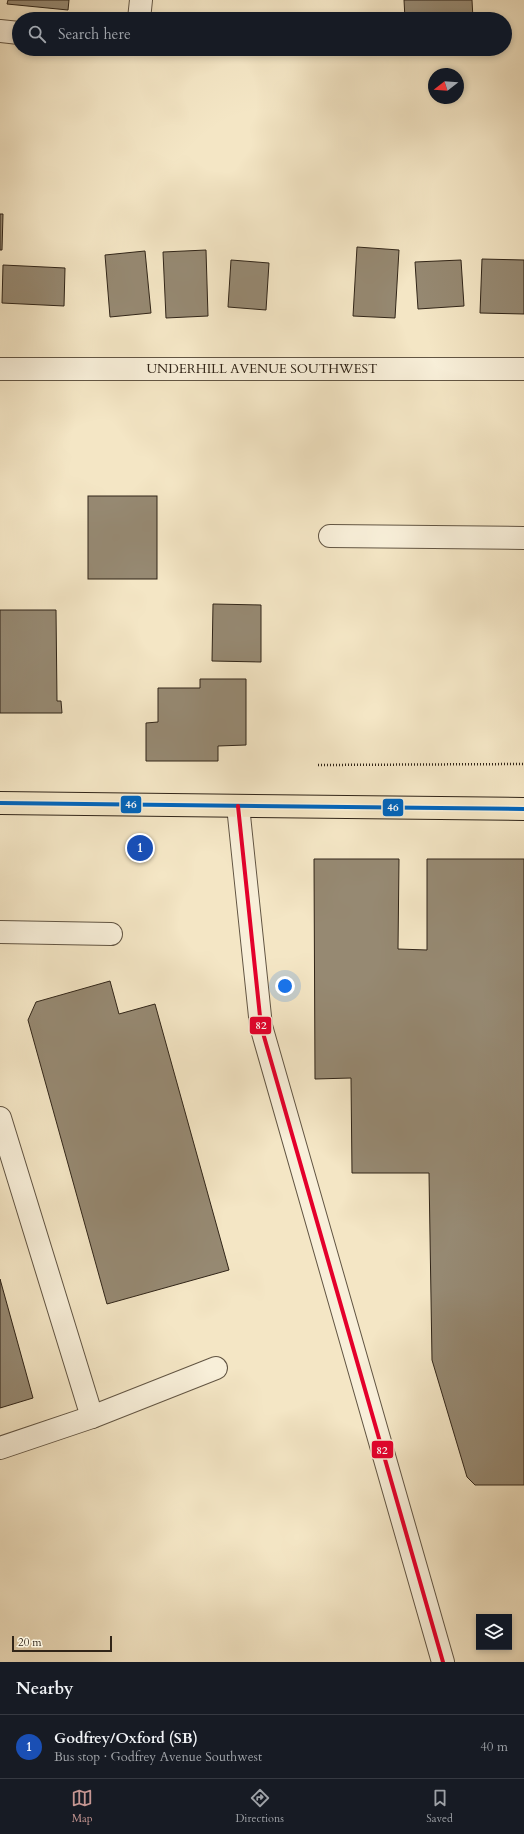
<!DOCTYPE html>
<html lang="en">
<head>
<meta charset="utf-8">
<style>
  body { margin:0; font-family:Cardo,serif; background:#242831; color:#f1f3f6 }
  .controls { position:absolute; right:12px; bottom:12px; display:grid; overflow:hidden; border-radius:0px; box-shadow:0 2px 6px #0003 }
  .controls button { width:36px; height:36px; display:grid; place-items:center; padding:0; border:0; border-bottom:1px solid #363941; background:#171b24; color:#f1f3f6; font:20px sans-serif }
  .compass { position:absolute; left:428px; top:68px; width:36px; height:36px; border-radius:50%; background:#171b24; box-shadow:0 2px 6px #0003; rotate:253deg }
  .scale { position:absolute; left:12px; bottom:10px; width:100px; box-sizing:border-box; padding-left:4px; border:2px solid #312518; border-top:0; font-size:11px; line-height:14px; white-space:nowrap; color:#312518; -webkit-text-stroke:3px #f8efd9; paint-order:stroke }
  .you { position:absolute; left:285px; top:986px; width:14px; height:14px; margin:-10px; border:3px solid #fff; border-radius:50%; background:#1a73e8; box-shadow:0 0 0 6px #1a73e833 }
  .badge { display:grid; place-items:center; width:26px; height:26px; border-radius:50%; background:#c59692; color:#fff; font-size:13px; font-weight:700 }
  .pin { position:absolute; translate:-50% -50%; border:2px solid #fff; box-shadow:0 1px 4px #0006 }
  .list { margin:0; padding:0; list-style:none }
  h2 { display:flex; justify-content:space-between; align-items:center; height:52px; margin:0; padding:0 16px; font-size:17px }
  h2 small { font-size:13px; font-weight:400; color:#9ea1a6 }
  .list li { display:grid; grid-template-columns:26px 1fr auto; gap:12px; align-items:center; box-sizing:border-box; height:64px; padding:0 16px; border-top:1px solid #363941 }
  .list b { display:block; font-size:15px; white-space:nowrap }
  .list p { margin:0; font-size:13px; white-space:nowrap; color:#9ea1a6 }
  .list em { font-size:13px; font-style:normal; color:#9ea1a6 }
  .icon { flex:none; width:22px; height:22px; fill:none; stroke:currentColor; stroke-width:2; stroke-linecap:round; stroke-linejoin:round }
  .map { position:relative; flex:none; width:524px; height:1662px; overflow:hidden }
  .search { position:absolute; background:#171b24; box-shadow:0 2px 6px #0003; left:12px; right:12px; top:12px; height:44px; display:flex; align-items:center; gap:10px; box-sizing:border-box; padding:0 14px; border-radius:22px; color:#9ea1a6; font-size:15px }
  .sheet { height:116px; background:#171b24 }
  nav { display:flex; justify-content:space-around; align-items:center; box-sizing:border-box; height:56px; border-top:1px solid #363941; background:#171b24; font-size:11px; color:#9ea1a6 }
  nav a { display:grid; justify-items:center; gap:2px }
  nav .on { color:#c59692 }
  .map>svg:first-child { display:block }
</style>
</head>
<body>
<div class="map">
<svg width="524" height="1662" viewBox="0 0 524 1662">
  <rect width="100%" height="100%" fill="#f4e6c5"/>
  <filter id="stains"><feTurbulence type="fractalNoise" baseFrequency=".005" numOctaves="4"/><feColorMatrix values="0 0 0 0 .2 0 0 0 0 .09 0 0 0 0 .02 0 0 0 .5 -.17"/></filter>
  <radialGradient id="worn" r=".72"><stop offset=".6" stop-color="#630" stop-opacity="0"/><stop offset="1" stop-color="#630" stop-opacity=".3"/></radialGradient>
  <g fill="#968972" stroke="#312518">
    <polygon points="8,0 69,0 68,10 7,4"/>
    <polygon points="404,0 472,0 473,19 405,19"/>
    <polygon points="0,214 3,214 2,250 0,250"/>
    <polygon points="357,247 399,250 395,318 353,316"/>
    <polygon points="206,250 208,316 166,318 163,252"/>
    <polygon points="145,251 151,313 110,317 105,255"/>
    <polygon points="482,259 524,260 524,314 480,313"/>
    <polygon points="231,260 269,263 266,310 228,307"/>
    <polygon points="461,260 464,306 418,309 415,262"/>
    <polygon points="3,265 65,268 64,306 2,303"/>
    <rect x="88" y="496" width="69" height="83"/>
    <polygon points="213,604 261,605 261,662 212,661"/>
    <polygon points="0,610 56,610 57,701 61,701 62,713 0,713"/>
    <polygon points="200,679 246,679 246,745 218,746 218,761 146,761 146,723 158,722 158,688 200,688"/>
    <polygon points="314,859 399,859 398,949 427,950 427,859 524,859 524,1485 475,1485 467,1477 432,1360 429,1173 352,1173 351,1078 315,1079"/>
    <polygon points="110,981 119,1014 155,1004 229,1270 107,1304 28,1020 36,1002"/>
    <polygon points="0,1279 33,1398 0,1408"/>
  </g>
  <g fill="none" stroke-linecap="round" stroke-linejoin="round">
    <g stroke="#625543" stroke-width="24">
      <g id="minor">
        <polyline points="139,19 141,0"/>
        <polyline points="0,31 19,33"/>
        <polyline points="0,369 524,369"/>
        <polyline points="330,536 524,538"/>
        <polyline points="238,806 261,1026 443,1662"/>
        <polyline points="0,932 111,934"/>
        <polyline points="0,1118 92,1417 0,1448"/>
        <polyline points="92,1417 216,1368"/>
      </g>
    </g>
    <g stroke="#312518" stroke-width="24">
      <polyline id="major" points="0,803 524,809"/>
    </g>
    <polyline stroke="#312518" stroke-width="2.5" stroke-dasharray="1 2" stroke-linecap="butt" points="318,765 524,764"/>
    <use href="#minor" stroke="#f8efd9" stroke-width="22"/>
    <use href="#major" stroke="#f4e6c5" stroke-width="22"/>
    <g stroke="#f8efd9" stroke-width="7">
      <polyline id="bus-1" points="0,803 524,809"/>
    </g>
    <g stroke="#f8efd9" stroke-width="7">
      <polyline id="bus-2" points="238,806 261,1026 443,1662"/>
    </g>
    <use href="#bus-1" stroke="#0065bd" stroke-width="4"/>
    <use href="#bus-2" stroke="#e4002b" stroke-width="4"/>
  </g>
  <g text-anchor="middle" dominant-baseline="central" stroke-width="4" stroke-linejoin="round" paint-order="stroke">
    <g font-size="13" fill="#312518" stroke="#f8efd9">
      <text x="262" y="369">UNDERHILL AVENUE SOUTHWEST</text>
    </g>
  </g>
  <g stroke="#f8efd9" stroke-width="1.5">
    <rect x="120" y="795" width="22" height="19" rx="4" fill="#0065bd"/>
    <rect x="382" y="798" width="22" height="19" rx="4" fill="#0065bd"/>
    <rect x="249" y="1016" width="23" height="19" rx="4" fill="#e4002b"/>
    <rect x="371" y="1440" width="23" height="19" rx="4" fill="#e4002b"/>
  </g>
  <g font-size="11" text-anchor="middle" font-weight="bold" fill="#fff">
    <text x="131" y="808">46</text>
    <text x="393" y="811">46</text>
    <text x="261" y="1029">82</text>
    <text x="382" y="1454">82</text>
  </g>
  <rect width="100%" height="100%" filter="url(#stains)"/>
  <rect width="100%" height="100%" fill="url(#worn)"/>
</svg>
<div class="controls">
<button><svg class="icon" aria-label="layers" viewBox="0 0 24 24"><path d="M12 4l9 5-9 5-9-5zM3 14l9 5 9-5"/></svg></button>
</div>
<svg class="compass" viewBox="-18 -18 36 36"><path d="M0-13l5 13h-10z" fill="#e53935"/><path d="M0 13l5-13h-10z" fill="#9ea1a6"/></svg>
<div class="scale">20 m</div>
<div class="you"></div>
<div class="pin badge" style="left:140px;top:848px;background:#1a4fb4">1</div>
<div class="search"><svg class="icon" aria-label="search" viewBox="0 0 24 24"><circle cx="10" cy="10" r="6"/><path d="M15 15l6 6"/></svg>Search here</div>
</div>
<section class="sheet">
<h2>Nearby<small></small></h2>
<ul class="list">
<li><span class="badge" style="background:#1a4fb4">1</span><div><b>Godfrey/Oxford (SB)</b><p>Bus stop · Godfrey Avenue Southwest</p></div><em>40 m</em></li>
</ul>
</section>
<nav>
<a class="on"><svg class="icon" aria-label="map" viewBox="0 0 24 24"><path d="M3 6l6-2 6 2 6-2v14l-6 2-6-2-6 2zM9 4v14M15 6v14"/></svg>Map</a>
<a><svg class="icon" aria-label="directions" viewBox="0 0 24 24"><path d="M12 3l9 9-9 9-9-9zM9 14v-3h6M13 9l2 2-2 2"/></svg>Directions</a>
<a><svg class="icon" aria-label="saved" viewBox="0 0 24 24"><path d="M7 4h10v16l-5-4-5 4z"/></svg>Saved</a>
</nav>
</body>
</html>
